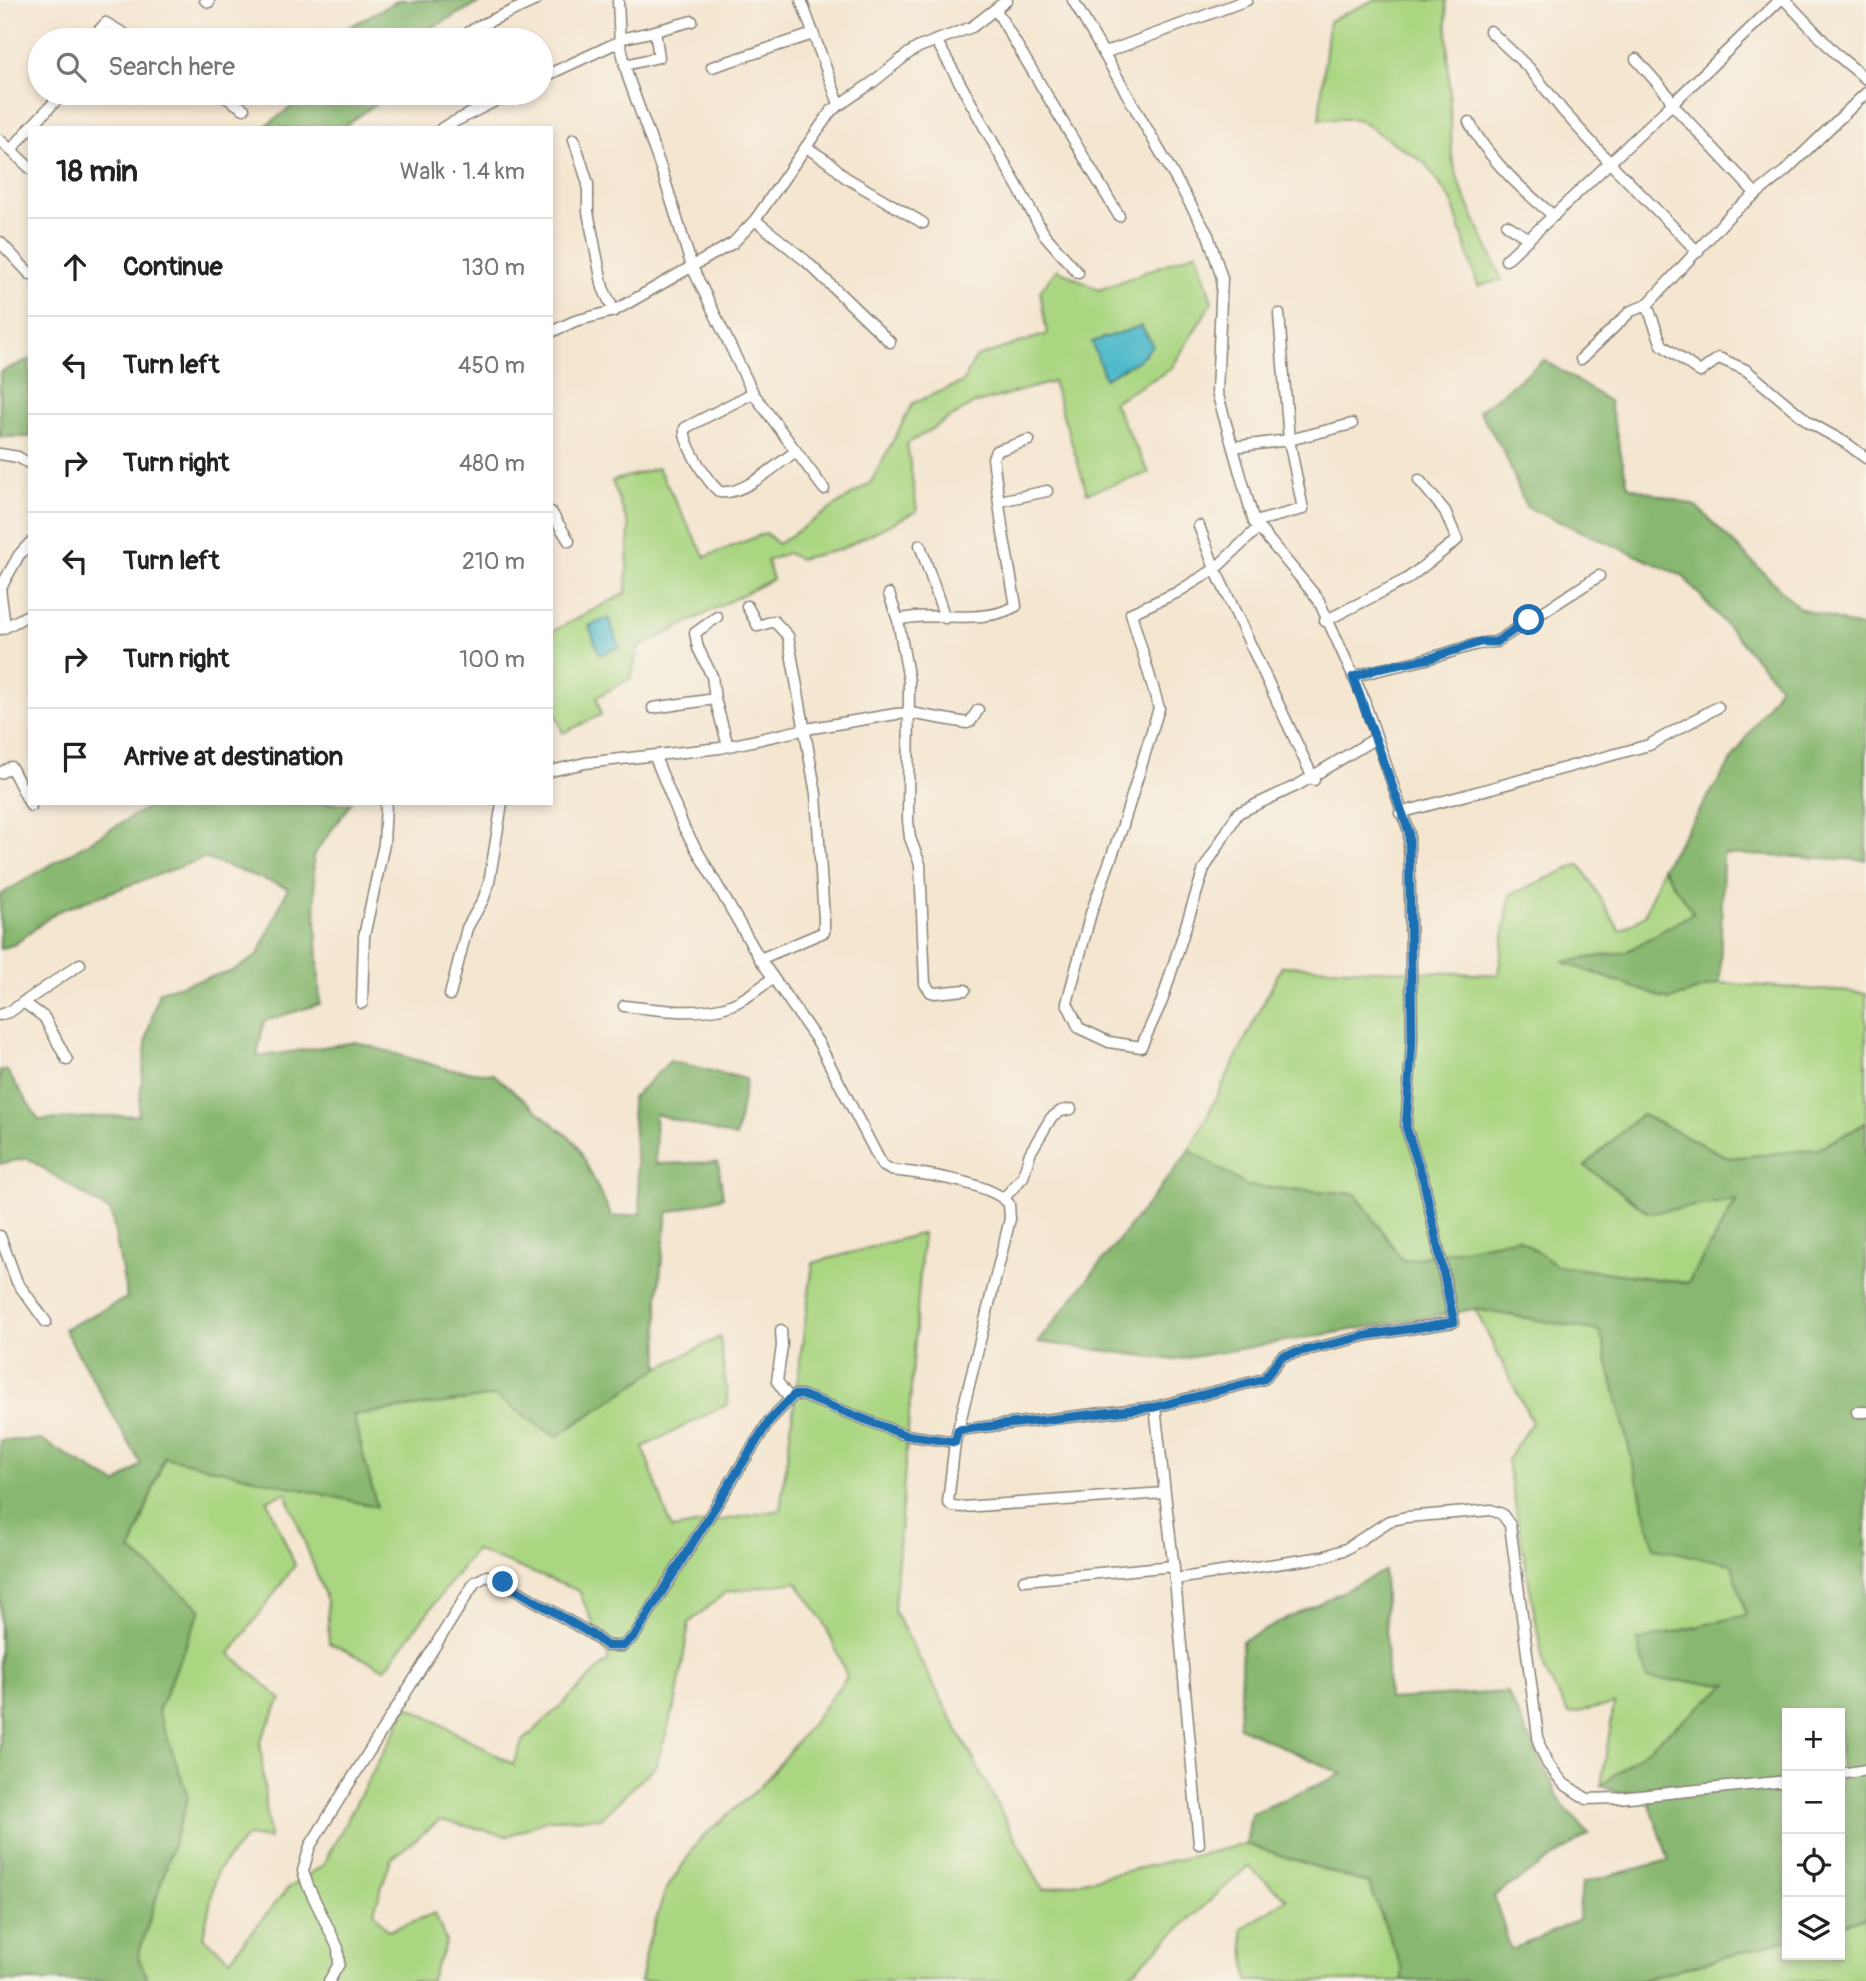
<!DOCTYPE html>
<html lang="en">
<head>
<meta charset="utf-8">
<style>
  body { margin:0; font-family:Pangolin,sans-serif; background:#f6f6f6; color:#222 }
  .controls { position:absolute; right:21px; bottom:21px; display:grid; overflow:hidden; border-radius:0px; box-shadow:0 4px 10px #0003 }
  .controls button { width:63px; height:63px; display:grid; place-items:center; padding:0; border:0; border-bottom:2px solid #e0e0e0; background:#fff; color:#222; font:35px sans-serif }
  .stop { position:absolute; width:21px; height:21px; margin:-16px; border:5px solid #1f6fb2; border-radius:50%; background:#fff }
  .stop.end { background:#1f6fb2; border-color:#fff; box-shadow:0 2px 7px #0008 }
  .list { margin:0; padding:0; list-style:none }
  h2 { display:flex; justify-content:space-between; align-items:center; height:91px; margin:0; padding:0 28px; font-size:30px }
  h2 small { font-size:23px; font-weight:400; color:#767676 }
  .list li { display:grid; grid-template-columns:46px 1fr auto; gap:21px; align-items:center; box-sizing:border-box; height:98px; padding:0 28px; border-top:2px solid #e0e0e0 }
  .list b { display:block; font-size:26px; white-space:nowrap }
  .list em { font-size:23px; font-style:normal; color:#767676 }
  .icon { flex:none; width:38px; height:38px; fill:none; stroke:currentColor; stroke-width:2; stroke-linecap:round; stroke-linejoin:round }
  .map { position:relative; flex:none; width:1866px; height:1981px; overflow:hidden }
  .search { position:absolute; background:#fff; box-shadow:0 4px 10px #0003; left:28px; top:28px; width:525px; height:77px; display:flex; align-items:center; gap:18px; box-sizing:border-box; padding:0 24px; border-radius:38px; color:#767676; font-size:26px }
  .panel { position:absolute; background:#fff; box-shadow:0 4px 10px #0003; left:28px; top:126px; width:525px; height:679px; border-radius:0px }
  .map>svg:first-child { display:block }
</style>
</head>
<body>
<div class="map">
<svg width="1866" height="1981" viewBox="0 0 1866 1981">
  <rect width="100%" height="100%" fill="#f7f3e8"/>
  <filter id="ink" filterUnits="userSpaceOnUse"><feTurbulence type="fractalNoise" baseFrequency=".0143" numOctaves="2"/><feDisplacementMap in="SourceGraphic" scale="14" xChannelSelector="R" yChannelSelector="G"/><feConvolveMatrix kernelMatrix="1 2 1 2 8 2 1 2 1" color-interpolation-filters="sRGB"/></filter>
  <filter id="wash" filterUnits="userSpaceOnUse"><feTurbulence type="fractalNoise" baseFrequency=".00686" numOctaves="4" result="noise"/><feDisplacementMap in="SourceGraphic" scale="28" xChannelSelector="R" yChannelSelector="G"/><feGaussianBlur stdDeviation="1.57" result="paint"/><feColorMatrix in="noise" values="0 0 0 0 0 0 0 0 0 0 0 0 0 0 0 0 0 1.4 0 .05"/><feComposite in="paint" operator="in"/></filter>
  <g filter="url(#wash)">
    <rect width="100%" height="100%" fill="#f4e6d0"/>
    <g fill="#aad682" stroke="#63794f" stroke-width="2" fill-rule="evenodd">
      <polygon points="1374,0 1446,0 1452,157 1460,186 1502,280 1478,286 1452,202 1425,163 1357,119 1319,119 1329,21"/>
      <polygon points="1197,252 1212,302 1171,369 1113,402 1149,473 1087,493 1053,382 973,404 907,444 917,511 839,550 799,559 787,553 767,561 773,579 638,648 631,678 597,697 601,715 563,733 551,701 551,632 626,593 629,527 612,481 658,468 705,557 766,533 778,544 871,482 913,403 963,382 976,357 1047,334 1040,291 1057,269 1099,290"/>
      <polygon points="1580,864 1620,931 1645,915 1662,868 1693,913 1626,952 1565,962 1669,1000 1720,983 1866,993 1866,1123 1818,1149 1729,1158 1641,1114 1585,1166 1649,1213 1737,1199 1688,1283 1557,1266 1518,1238 1403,1261 1356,1194 1247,1186 1190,1150 1282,966 1498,975 1510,895"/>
      <path d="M923 1233 894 1611 1043 1890 1246 1844 1369 1884 1402 1969V1981H1248L1242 1929 1287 1899 1248 1866 1122 1981H640L648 1944 665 1892 699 1840 760 1787 810 1726 847 1676 824 1622 797 1582 726 1592 689 1623 676 1702 656 1765 601 1818 548 1819 509 1836 440 1820 391 1859 374 1911 388 1931 435 1913 446 1942 430 1981H148L138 1956 188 1797 158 1711 201 1609 131 1551 165 1456 376 1506 353 1415 495 1396 556 1437 659 1368 720 1337 728 1404 643 1447 672 1529 780 1510 813 1263ZM286 1493 327 1601 329 1643 385 1669 475 1550 579 1591 609 1660 522 1742 513 1764 408 1706 323 1865 286 1890 230 1959 203 1937 217 1871 247 1836 269 1839 260 1741 281 1699 230 1654 295 1565 267 1500Z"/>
      <polygon points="1475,1309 1600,1331 1654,1547 1732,1564 1746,1615 1638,1641 1729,1684 1601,1786 1614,1704 1569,1714 1545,1672 1507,1460 1532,1422"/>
      <polygon points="1866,1918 1866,1981 1637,1981 1787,1940 1787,1955 1840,1955 1840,1925"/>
    </g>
    <g fill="#87b770" stroke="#526a46" stroke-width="2">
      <polygon points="399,0 484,0 429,29 432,40 346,40 349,27"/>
      <polygon points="310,93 391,93 342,128 263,128"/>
      <polygon points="30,359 30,437 0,437 0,372"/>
      <polygon points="1544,360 1609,401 1628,486 1696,506 1799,608 1866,629 1866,860 1723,854 1720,983 1669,1000 1563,962 1626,952 1693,913 1662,868 1780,686 1683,576 1526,507 1504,452 1479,411"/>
      <polygon points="351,803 313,856 320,1004 264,1021 257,1057 356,1042 447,1069 493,1074 576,1143 612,1217 641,1214 631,1099 670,1061 746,1079 736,1137 655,1114 656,1164 718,1162 723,1197 667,1213 658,1296 659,1368 556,1437 495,1396 353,1415 377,1507 164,1457 131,1551 201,1609 158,1711 188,1797 138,1956 148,1981 0,1981 0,1440 41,1440 117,1484 141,1464 64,1329 127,1298 111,1212 27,1158 0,1164 0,1070 7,1071 39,1120 138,1115 147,1036 159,991 233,971 258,955 288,888 204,858 56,912 15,944 0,949 0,895 153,804"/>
      <polygon points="1641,1114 1729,1158 1818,1149 1866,1123 1866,1918 1840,1925 1840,1713 1787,1713 1787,1940 1637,1981 1402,1981 1402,1969 1369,1884 1246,1844 1251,1814 1342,1774 1239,1727 1242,1641 1384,1571 1388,1699 1507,1692 1562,1804 1589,1834 1494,1896 1511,1950 1578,1920 1582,1883 1669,1860 1650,1804 1601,1786 1728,1684 1647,1679 1637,1641 1746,1615 1732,1564 1654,1548 1600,1331 1475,1309 1175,1360 1038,1342 1190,1150 1247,1186 1356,1194 1403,1261 1518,1238 1557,1266 1688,1283 1737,1200 1649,1213 1585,1166"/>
    </g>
    <g fill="#4fbacb" stroke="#366b74" stroke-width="2">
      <polygon points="1141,326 1153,345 1139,360 1105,378 1092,342"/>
      <polygon points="608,618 620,647 600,655 589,626"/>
    </g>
  </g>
  <g filter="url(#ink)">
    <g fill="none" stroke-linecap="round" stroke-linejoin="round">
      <g stroke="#888176" stroke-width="13">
        <g id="street">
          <polyline points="205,0 209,2"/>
          <polyline points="618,0 620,45"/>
          <polyline points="801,0 839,104"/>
          <polyline points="1785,0 1836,54 1866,79"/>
          <polyline points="996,10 1119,216"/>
          <polyline points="655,31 692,21"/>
          <polyline points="1490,31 1529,68 1563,111 1613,166 1698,252"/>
          <polyline points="462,37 477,27 536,0"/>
          <polyline points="620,39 655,31 659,57 625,65"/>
          <polyline points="90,40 106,23 135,40"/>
          <polyline points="936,40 1044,234 1078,273"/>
          <polyline points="1104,53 1247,0"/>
          <polyline points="1636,59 1668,95 1672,104 1780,0"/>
          <polyline points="712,67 813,34"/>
          <polyline points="541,78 614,44 621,47 628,77 662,171 692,267 753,393 824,489"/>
          <polyline points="219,93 244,109"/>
          <path d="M1469 122C1487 157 1524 192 1554 216"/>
          <polyline points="30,128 63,93"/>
          <polyline points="442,128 511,93"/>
          <polyline points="574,139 588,184 588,212 603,288 614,311"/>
          <polyline points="0,140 30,168"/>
          <polyline points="806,147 830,163 845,177 923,223"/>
          <polyline points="11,150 30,128"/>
          <polyline points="755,220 806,261 890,342"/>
          <polyline points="1507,225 1529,239"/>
          <polyline points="0,242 30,274"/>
          <polyline points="1506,260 1672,104 1756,194"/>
          <polyline points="1647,305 1662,345 1700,372 1719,358 1746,370 1810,423 1846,443 1866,458"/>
          <polyline points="1279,314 1289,440 1352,424"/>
          <polyline points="551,332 575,321 614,311 733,243 755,220 831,111 873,82 909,53 919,47 972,27 1007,0"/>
          <polyline points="1581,359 1631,311 1647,305 1732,213 1785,171 1866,93"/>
          <path d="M753 393 685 428C682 442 708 483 720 492 742 496 778 464 796 451"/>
          <polyline points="1233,447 1289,440 1303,509 1254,522"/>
          <polyline points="0,454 18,457 30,464"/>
          <polyline points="1000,501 1047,491"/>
          <polyline points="551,512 569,541"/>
          <polyline points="1199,526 1215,569 1314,780"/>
          <polyline points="1254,532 1215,569 1176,593 1131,613 1159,708 1122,828 1091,913 1067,1003 1079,1028 1109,1042 1141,1047 1162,1001 1204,869 1238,813 1298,785 1376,738"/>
          <polyline points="920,545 945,618"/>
          <polyline points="0,588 5,627"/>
          <polyline points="0,589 19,555 30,543"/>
          <polyline points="889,594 898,620 909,681 908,820 910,838 920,864 925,984 931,992 935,993 965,990"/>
          <polyline points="747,606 758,626 774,621 788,636 816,794 824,919 824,932 760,959"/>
          <polyline points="717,617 695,633 698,648 712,676 715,699 728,746"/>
          <path d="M898 620C936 610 981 626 1016 606L1003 533 993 458 996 451 1029 440"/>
          <polyline points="1325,621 1407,579 1457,540 1445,511 1419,480"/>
          <polyline points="2,629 30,614"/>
          <path d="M1353 677C1380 668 1406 665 1433 657 1455 652 1474 642 1496 642L1599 576"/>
          <polyline points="653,708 715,699"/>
          <path d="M655 757 684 828 760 959 818 1042 882 1165 891 1170C919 1173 991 1182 1009 1204L1010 1219 955 1442 948 1502 952 1506 963 1507 1164 1493"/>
          <polyline points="551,771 585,763 720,748 806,729 896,714 910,713 967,723 971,721 978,710"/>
          <polyline points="0,773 11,767 31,806"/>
          <polyline points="1400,813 1649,745 1718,707"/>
          <polyline points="450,995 467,928 483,900 489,883 502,803"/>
          <polyline points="23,1002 44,1017 67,1060"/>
          <polyline points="362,1003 364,936 384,844 386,803"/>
          <path d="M624 1006C655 1009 690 1015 721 1008 740 1004 758 989 773 978"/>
          <polyline points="0,1015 11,1011 80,964"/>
          <polyline points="1004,1198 1023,1177 1030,1153 1051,1118 1061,1111 1071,1109"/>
          <polyline points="0,1236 17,1282 46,1322"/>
          <polyline points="781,1330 782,1346 777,1381 789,1398"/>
          <polyline points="1155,1407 1175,1579 1199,1844"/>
          <polyline points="1857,1412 1866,1412"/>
          <polyline points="958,1430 1155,1407 1264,1379 1282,1356 1369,1335 1454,1322 1424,1182 1406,1127 1412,1040 1409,832 1362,695 1318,599 1254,522 1217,392 1222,278 1208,235 1073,0"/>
          <polyline points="1175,1579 1323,1557 1346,1549 1389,1521 1406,1517 1491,1510 1502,1514 1510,1525 1539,1744 1547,1763 1564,1784 1587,1799 1619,1798 1787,1781"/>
          <polyline points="1024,1580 1174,1566"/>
          <polyline points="1840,1774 1866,1770"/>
          <polyline points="329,1981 339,1964 338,1948 308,1886 303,1871 310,1846 475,1582 487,1576 503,1582 591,1634 607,1646 623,1646 635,1635 769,1421 794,1395 802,1395 905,1435 955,1442"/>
        </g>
      </g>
      <use href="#street" stroke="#fff" stroke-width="10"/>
    </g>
  </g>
  <g fill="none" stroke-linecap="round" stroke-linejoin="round" filter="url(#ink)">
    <polyline stroke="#1f6fb2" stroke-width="9" points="503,1582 591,1634 607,1646 623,1646 635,1635 769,1421 794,1395 802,1395 905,1435 955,1442 958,1430 1155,1407 1264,1379 1282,1356 1369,1335 1454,1322 1424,1182 1406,1127 1412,1040 1409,832 1353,677 1377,669 1431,658 1480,642 1496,642 1529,620"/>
  </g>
</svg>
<div class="controls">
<button>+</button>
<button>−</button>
<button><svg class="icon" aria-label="locate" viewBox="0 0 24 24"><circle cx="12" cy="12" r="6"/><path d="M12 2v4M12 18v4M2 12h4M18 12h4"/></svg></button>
<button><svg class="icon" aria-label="layers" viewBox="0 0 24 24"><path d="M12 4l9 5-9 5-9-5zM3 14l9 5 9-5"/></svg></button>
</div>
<div class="stop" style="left:1529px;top:620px"></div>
<div class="stop end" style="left:503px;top:1582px"></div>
<div class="search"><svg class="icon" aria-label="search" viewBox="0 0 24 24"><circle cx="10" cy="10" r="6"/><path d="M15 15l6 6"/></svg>Search here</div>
<section class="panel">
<h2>18 min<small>Walk · 1.4 km</small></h2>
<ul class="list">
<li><svg class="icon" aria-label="ahead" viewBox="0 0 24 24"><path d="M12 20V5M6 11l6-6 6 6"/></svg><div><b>Continue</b></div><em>130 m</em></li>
<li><svg class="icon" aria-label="left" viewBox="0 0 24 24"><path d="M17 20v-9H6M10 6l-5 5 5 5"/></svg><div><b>Turn left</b></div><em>450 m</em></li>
<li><svg class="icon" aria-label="right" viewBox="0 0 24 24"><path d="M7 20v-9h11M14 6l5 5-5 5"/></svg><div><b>Turn right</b></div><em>480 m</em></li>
<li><svg class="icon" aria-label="left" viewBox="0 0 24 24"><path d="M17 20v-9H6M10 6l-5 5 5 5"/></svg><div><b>Turn left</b></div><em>210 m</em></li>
<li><svg class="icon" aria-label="right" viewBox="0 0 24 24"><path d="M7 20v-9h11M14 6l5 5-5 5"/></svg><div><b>Turn right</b></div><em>100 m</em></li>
<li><svg class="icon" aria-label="arrive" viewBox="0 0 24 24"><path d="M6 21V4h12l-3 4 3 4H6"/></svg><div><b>Arrive at destination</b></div></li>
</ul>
</section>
</div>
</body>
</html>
